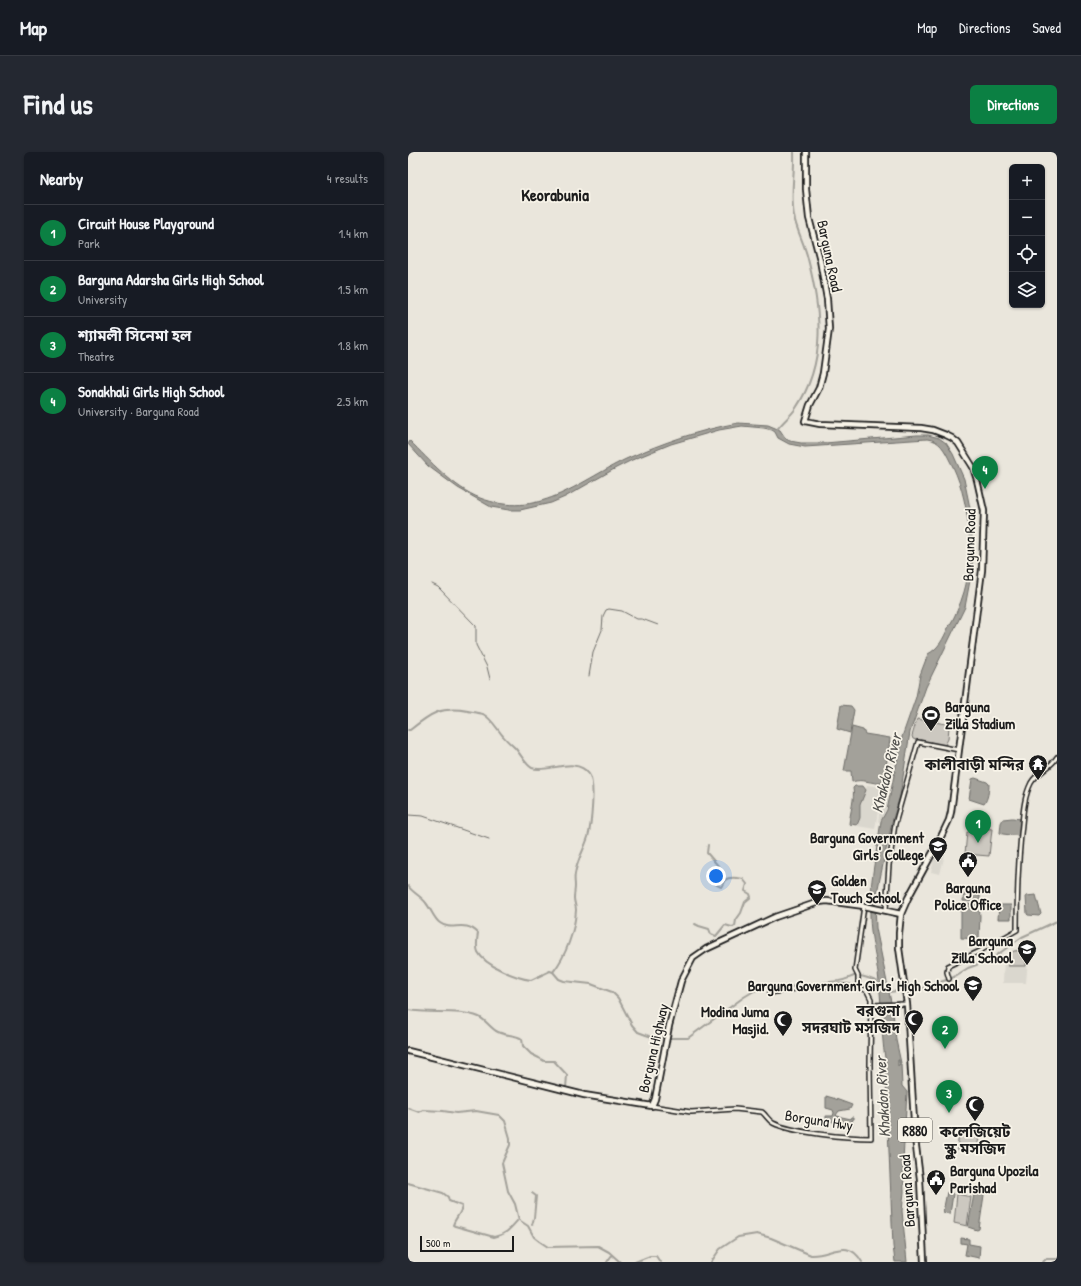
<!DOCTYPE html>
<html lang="en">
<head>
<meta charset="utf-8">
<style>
  body { margin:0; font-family:"Patrick Hand","Noto Sans Bengali",sans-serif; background:#242831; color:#f1f3f6 }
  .controls { position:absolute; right:12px; top:12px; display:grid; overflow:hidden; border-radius:6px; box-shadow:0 1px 3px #0004 }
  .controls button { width:36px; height:36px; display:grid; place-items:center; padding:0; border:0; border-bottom:1px solid #363941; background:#171b24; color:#f1f3f6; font:20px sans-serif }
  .scale { position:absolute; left:12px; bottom:10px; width:94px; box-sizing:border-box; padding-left:4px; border:2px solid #1c1c1c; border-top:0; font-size:11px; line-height:14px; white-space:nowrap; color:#1c1c1c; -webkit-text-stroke:3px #f7f3e8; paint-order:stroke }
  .you { position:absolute; left:308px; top:724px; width:14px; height:14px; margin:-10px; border:3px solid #fff; border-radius:50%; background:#1a73e8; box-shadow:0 0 0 6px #1a73e833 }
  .badge { display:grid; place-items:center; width:26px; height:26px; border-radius:50%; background:#0b8043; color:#fff; font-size:13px; font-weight:700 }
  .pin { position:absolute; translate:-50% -33px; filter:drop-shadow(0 1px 2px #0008) }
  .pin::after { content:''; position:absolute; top:21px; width:14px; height:12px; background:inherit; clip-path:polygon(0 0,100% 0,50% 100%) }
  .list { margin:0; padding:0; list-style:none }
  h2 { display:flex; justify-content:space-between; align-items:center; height:52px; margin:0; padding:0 16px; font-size:17px }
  h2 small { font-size:13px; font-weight:400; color:#9ea1a6 }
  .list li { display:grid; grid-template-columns:26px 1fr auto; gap:12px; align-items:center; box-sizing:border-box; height:56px; padding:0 16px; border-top:1px solid #363941 }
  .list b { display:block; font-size:15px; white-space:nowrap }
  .list p { margin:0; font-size:13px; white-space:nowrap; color:#9ea1a6 }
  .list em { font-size:13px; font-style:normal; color:#9ea1a6 }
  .icon { flex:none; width:22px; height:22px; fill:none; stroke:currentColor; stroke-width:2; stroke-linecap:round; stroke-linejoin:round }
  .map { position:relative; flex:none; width:649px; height:1110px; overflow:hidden; border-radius:6px }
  header { display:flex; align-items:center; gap:24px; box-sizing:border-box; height:56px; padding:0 20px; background:#171b24; border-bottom:1px solid #363941 }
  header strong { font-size:19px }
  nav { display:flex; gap:22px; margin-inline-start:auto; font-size:14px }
  .intro { display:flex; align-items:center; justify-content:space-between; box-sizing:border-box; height:96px; padding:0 24px }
  h1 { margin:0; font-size:28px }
  .button { padding:10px 18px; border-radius:6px; background:#0b8043; color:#fff; font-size:14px; font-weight:700 }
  main { display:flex; gap:24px; padding:0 24px }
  aside { flex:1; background:#171b24; border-radius:6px; box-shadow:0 1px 3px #0004 }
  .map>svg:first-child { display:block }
</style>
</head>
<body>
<header>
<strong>Map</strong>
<nav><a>Map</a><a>Directions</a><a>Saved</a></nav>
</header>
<div class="intro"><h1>Find us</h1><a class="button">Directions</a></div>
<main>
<aside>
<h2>Nearby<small>4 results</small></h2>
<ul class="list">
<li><span class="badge">1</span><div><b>Circuit House Playground</b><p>Park</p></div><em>1.4 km</em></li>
<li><span class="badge">2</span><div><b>Barguna Adarsha Girls High School</b><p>University</p></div><em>1.5 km</em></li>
<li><span class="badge">3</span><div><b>শ্যামলী সিনেমা হল</b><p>Theatre</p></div><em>1.8 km</em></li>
<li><span class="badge">4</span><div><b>Sonakhali Girls High School</b><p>University · Barguna Road</p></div><em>2.5 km</em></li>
</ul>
</aside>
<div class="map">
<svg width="649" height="1110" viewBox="0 0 649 1110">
  <rect width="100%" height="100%" fill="#eae6dc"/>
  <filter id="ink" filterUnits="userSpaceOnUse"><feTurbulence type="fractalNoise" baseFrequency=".025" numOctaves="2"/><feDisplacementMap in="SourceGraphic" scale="8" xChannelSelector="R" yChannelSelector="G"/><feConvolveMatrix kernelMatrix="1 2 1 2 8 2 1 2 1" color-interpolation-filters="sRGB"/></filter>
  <g filter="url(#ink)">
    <g fill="#dad7ce">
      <polygon points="459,633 474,635 467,677 449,674 453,666 453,653 458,638"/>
      <polygon points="475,636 478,637 481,645 477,661 472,669 470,670"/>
      <polygon points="528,700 537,702 532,722 523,720"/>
      <polygon points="621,796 618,831 595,831 596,804 605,799"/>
      <polygon points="498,1032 511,1032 512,1050 498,1049 498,1043 501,1043 501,1039 498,1038"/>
    </g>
    <g fill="#ccc8c0" stroke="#74726e">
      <polygon points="509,567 538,572 541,574 540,587 536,595 505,587 504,584"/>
      <polygon points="565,675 584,677 581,704 557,702 559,680 565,680"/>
      <polygon points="619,798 618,814 600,814 600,803 606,799"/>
      <polygon points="551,981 571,984 569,999 549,997"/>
      <polygon points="549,1042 563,1045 559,1074 546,1071"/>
    </g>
    <g fill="#a3a19a" stroke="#6d6c68">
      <path d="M330 271 360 273 372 278 378 287 382 289 393 291H417L509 283H520L531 286 538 291 545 302 556 327 562 356 565 398 564 418 557 455 518 535 502 580 492 644 484 670 467 750 468 776 485 860 488 888 493 911H491V908H490V914H491V912H493L494 934 499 940 495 1008 496 1040 494 1059 499 1110H487L485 1094 477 906C473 881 474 855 471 830 469 807 462 786 462 763 461 734 469 698 473 669L479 658 494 585 508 545 512 523 520 502C531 496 535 487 540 476 547 465 552 453 556 440 567 403 561 343 542 309 537 299 532 288 519 287L397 295 381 292 370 286 367 280 364 278 356 276 334 274 311 278 263 292 224 308 208 316 157 345 143 351 112 358H101L83 355 50 336 20 314 0 292 2 289C21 308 46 336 72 346 130 368 168 331 218 307 254 291 291 278 330 271Z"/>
      <polygon points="433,553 443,554 446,558 442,581 429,577"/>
      <path d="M444 575 455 578 457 582 482 586 480 604 474 631C463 632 455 626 444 630L443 619H436Z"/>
      <path d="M567 626 579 630 581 632C581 638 580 647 576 652L561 647 564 627Z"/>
      <path d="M447 634H455L458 638 452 653V666L449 673 441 672C442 661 447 646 445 636Z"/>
      <polygon points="604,666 613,667 611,684 595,682 592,681 593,671 595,667"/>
      <polygon points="556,737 572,738 572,750 555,749"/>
      <polygon points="628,743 633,762 631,764 620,763 619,762 618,744"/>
      <polygon points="556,752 571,753 572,764 571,786 570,787 553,786 553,757"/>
      <polygon points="591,753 603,753 603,767 590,767"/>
      <polygon points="418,944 425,946 444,953 442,957 431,959 428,963 429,964 443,967 444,965 446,965 446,967 444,968 445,972 443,975 437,976 428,975 425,970 418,967 418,964 425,964 426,961 425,958 418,956"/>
      <polygon points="539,1040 545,1042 542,1062 535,1060"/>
      <polygon points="566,1042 571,1042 576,1043 571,1077 569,1078 560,1075"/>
      <polygon points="553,1086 561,1087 561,1092 572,1094 571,1106 557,1103 559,1092 553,1091"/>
    </g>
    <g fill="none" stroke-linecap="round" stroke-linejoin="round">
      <g stroke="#6d6c68" stroke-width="1">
        <polyline points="24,432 30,435 68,474 68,493 79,515 82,527"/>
        <polyline points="181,524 185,500 194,478 195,464 198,458 201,457 214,459 229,467 234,467 250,473"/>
        <polyline points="0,663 15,664 81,687"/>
      </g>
      <g stroke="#a3a19a" stroke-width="2">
        <path d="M368 279C374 270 382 265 388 256 419 210 413 158 400 107 397 93 388 77 386 64 382 42 387 21 386 0"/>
        <path d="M0 578H2C23 561 33 554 60 559 65 560 71 561 75 562 84 567 89 577 95 584 99 589 104 593 108 597 113 603 118 613 124 616 138 622 168 603 181 622 188 631 183 674 180 685 176 698 169 708 167 722 166 726 167 730 167 734 167 738 166 742 166 746 166 750 168 754 168 758 167 778 158 804 145 820"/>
        <path d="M0 734C5 741 13 744 18 751 23 757 26 767 32 771 44 780 56 767 70 781 69 787 68 795 70 800 77 814 109 826 123 828L142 819 145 820 151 827 156 829 183 832 204 840 210 846 224 873 230 880 238 883 247 886H280L336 845 346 839 355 836 368 833 377 835 431 829C437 828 441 826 446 824 454 822 464 828 471 830"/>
        <path d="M287 772 291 774 301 777 303 782 308 784 317 773 324 775 327 774 328 768 333 761 337 750 343 745 342 742 337 739 339 732 335 727C330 726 322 724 317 728 315 730 315 733 313 735 300 730 306 723 312 716L299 701 300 693"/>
        <polyline points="480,840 512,837 544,826 560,816 582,808 614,785 649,769"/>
        <path d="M0 858C22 862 52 857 71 865 78 868 83 877 90 880 98 884 107 882 114 887L115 894 123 902 131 906 136 909H146L159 923 158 936"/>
        <polyline points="0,956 11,960 15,958 35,959 48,961 68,959 91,963 97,969 102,986 102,993 94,1011 100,1039 107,1052 111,1068 120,1074 126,1085 131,1089 140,1095 190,1094 201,1100 212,1110"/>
        <path d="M0 1031 35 1041 40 1045 41 1049 54 1054C53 1062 47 1066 45 1073L47 1074 86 1085C97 1083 102 1077 109 1069"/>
        <polyline points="124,1073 126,1066 128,1044 124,1041"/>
        <polyline points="199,1110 204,1103"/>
        <polyline points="227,1110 242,1104 248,1104 252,1110"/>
        <path d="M303 1110 312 1097 330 1085 349 1082 363 1086 403 1103C423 1104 440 1085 454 1110"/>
        <polyline points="635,1110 638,1107 649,1107"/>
      </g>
      <g stroke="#1c1c1c" stroke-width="6">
        <g id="minor">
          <polyline points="478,758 481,713 487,672 510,590 551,598"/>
          <path d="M541 827 539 820 540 814 572 799 609 778C609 746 610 714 613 682 615 665 615 647 623 631 629 620 643 616 649 605"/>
          <polyline points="450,835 450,824 447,818 456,754"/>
          <polyline points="463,853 498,852"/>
          <path d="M244 954 283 960 327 957 354 960C358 963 360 968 365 971 385 981 440 986 463 986L462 912 463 847 459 839C444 829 380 837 362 841"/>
        </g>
      </g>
      <g stroke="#1c1c1c" stroke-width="8">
        <g id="major">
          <polyline points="398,0 398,37 401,66 412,108 419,147 421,177 415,221 411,236 402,253 397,269 412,272 513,276 525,278 538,283 544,286 550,291 565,315 569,328 576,359 574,418 543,660 541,668 530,691 500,746 493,762 491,781 491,796 499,852 507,986 512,1027 516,1110"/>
          <polyline points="0,899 176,943 244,954 247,947 261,874 273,829 285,806 298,797 367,765 411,750 419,749 456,754 493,762"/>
        </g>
      </g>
      <use href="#minor" stroke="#f7f3e8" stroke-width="3"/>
      <use href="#major" stroke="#f7f3e8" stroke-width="4.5"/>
    </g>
  </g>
  <defs>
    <g id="stadium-pin" transform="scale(1)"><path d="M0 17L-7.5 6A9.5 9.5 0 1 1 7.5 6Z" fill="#1c1c1c" stroke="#f7f3e8"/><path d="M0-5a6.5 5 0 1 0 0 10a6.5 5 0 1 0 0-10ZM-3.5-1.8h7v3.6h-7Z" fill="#fff"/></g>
    <g id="temple-pin" transform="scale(1)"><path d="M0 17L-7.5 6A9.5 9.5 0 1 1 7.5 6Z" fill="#1c1c1c" stroke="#f7f3e8"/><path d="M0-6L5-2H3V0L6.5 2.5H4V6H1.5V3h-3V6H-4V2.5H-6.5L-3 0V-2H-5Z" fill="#fff"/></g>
    <g id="university-pin" transform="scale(1)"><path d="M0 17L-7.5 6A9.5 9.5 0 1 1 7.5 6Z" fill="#1c1c1c" stroke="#f7f3e8"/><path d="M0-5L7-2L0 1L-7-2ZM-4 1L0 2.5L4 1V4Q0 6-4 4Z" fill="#fff"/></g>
    <g id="civic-pin" transform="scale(1)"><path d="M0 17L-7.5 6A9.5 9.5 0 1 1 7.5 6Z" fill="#1c1c1c" stroke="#f7f3e8"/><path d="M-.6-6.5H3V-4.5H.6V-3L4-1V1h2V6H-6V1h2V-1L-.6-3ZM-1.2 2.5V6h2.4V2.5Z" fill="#fff"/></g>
    <g id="mosque-pin" transform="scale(1)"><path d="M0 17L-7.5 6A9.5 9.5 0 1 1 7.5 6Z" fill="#1c1c1c" stroke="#f7f3e8"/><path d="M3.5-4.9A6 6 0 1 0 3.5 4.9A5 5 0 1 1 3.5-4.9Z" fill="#fff"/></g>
  </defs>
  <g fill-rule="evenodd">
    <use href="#stadium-pin" x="523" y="563"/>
    <use href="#temple-pin" x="630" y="612"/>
    <use href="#university-pin" x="530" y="694"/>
    <use href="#civic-pin" x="560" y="709"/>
    <use href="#university-pin" x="409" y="737"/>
    <use href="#university-pin" x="619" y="797"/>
    <use href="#university-pin" x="565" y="833"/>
    <use href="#mosque-pin" x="506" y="867"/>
    <use href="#mosque-pin" x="375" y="868"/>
    <use href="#mosque-pin" x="567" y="953"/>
    <use href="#civic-pin" x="528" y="1027"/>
  </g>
  <g text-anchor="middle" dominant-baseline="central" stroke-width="3.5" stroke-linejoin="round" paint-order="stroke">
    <rect fill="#f7f3e8" stroke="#5e5c59" stroke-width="1" x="490" y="966" width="34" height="24" rx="3"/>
    <g font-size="14" font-weight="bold" fill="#1c1c1c">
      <text x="507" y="978">R880</text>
    </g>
    <g font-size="15" fill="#1c1c1c" stroke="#f7f3e8">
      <text transform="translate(422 104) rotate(78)">Barguna Road</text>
      <text transform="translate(561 393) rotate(-88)">Barguna Road</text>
      <text transform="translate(245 896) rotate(-77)">Borguna Highway</text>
      <text transform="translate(411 968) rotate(9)">Borguna Hwy</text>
      <text transform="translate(499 1039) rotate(-94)">Barguna Road</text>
    </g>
    <g font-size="15" font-weight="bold" fill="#1c1c1c" stroke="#f7f3e8" text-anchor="end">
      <text x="537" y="554" text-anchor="start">Barguna<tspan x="537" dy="17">Zilla Stadium</tspan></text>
      <text x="616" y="612">কালীবাড়ী মন্দির</text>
      <text x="516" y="685">Barguna Government<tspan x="516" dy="17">Girls' College</tspan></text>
      <text x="423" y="728" text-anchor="start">Golden<tspan x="423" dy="17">Touch School</tspan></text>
      <text x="560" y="735" text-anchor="middle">Barguna<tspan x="560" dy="17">Police Office</tspan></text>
      <text x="605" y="788">Barguna<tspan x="605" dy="17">Zilla School</tspan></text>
      <text x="551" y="833">Barguna Government Girls' High School</text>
      <text x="492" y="858">বরগুনা<tspan x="492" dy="17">সদরঘাট মসজিদ</tspan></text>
      <text x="361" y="859">Modina Juma<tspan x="361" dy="17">Masjid.</tspan></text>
      <text x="567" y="979" text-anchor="middle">কলেজিয়েট<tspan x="567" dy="17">স্কুল মসজিদ</tspan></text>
      <text x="542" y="1018" text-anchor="start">Barguna Upozila<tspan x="542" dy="17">Parishad</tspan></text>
    </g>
    <g font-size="16" font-style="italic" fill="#52514e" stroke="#f7f3e8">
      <text transform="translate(478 621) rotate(-76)">Khakdon River</text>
      <text transform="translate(474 945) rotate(-93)">Khakdon River</text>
    </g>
    <g font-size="17" font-weight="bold" fill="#1c1c1c" stroke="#f7f3e8">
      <text x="147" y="42">Keorabunia</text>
    </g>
  </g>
</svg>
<div class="controls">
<button>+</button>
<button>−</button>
<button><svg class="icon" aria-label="locate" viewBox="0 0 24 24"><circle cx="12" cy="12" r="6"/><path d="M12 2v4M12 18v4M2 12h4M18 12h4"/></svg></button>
<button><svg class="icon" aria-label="layers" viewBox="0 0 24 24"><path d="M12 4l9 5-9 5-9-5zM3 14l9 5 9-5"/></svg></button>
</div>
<div class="scale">500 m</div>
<div class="you"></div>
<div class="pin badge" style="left:570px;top:691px">1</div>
<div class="pin badge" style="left:537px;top:897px">2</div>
<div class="pin badge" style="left:541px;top:961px">3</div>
<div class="pin badge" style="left:577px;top:337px">4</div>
</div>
</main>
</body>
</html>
